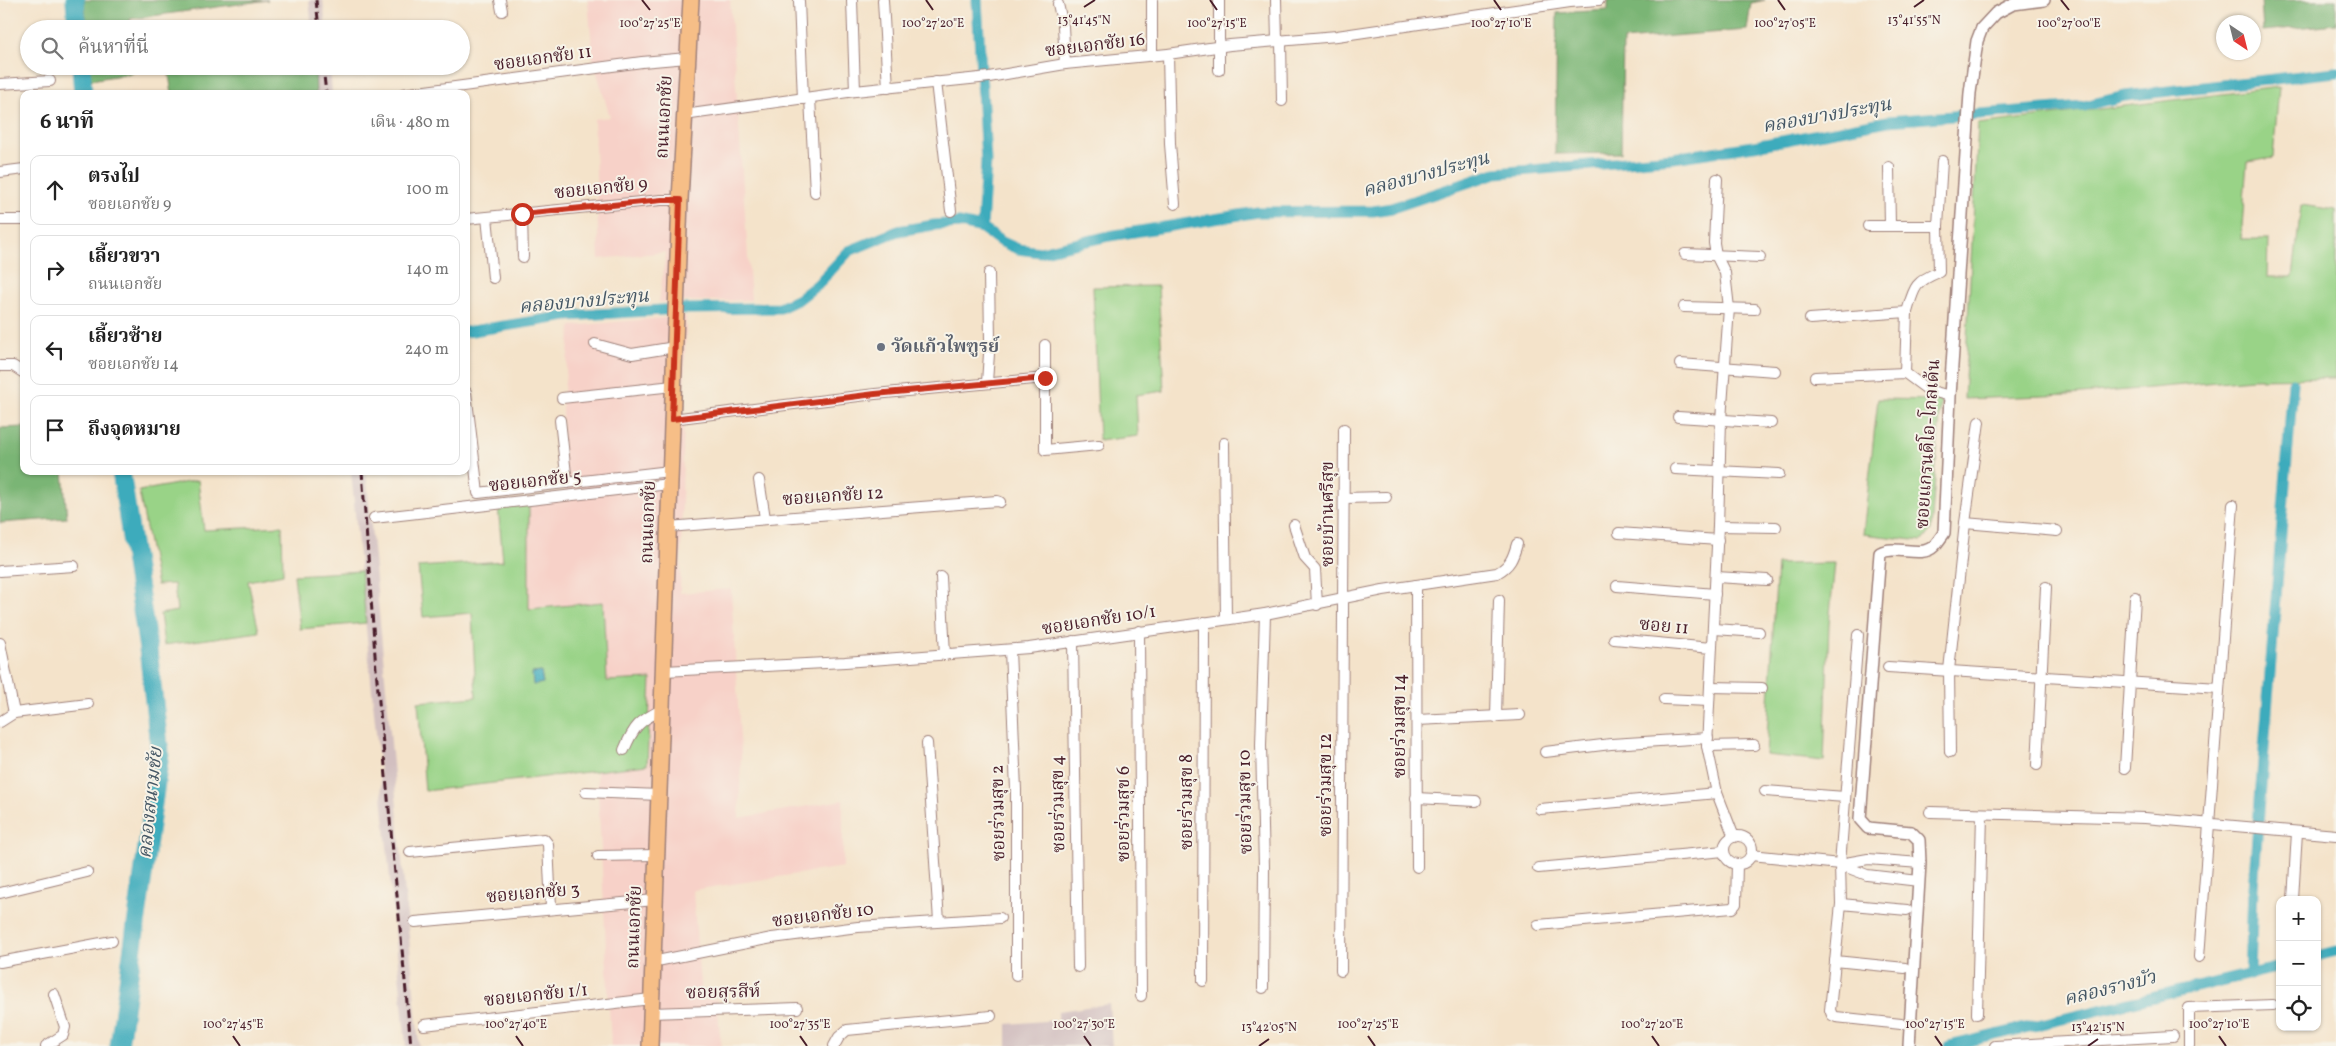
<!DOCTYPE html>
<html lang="th">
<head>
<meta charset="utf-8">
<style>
  body { margin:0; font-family:Vollkorn,"Noto Serif Thai",serif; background:#f6f6f6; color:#222 }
  .controls { position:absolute; right:15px; bottom:15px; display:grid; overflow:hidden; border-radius:10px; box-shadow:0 1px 4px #0004 }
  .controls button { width:45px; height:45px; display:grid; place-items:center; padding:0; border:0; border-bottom:1px solid #e0e0e0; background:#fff; color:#222; font:25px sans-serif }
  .compass { position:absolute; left:2216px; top:15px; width:45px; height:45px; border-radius:50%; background:#fff; box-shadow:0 1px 4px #0004; rotate:145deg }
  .stop { position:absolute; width:15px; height:15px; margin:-11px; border:4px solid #c8321e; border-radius:50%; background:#fff }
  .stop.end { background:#c8321e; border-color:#fff; box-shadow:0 1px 5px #0008 }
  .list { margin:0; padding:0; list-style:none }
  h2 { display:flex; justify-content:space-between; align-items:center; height:65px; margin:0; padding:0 20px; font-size:21px }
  h2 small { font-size:16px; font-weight:400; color:#767676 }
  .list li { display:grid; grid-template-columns:32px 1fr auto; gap:15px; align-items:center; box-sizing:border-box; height:70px; margin:0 10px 10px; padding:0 10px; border:1px solid #e0e0e0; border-radius:10px }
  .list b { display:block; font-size:19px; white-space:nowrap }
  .list p { margin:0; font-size:16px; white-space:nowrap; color:#767676 }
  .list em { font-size:16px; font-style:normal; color:#767676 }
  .icon { flex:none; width:28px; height:28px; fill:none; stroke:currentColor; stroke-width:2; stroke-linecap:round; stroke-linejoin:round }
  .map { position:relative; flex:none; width:2336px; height:1046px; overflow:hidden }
  .search { position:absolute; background:#fff; box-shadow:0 1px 4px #0004; left:20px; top:20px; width:450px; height:55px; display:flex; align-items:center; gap:12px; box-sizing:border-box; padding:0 18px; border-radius:28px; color:#767676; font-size:19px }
  .panel { position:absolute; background:#fff; box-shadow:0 1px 4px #0004; left:20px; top:90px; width:450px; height:385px; border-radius:10px }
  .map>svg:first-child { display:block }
</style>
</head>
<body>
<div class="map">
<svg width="2336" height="1046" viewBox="0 0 2336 1046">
  <rect width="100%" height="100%" fill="#f7f3e8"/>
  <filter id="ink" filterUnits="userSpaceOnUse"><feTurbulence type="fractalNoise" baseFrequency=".02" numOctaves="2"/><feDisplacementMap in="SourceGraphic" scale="10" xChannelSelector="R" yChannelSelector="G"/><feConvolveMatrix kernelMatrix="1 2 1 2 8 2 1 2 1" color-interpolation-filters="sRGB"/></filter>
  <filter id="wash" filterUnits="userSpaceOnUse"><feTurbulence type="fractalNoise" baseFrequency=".0096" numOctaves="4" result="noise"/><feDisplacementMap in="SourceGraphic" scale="20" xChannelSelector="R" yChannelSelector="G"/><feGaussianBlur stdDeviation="1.12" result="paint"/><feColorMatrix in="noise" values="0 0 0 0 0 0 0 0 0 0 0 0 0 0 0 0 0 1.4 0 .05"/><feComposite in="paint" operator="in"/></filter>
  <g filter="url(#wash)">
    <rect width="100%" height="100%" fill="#f4e3ca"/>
    <g fill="#f7d1c8">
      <polygon points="588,0 730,0 751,300 659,302 666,252 599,259 594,119 610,117 593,59"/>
      <polygon points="686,316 680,593 731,589 741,754 739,818 843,800 843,867 693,890 701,1000 717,999 721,1046 611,1046 597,770 647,765 651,679 607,681 602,602 529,609 529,504 565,499 562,410 571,326"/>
    </g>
    <g fill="#d2bfc0">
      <polygon points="309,0 323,0 326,29 312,29"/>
      <polygon points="315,66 330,66 332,94 316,94"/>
      <polygon points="351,471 366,471 419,1046 406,1046"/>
      <polygon points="1109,1004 1112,1046 1007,1046 1007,1024 1058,1020 1058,1011"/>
    </g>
    <g fill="#99d387" stroke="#727959">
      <polygon points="2279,87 2273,158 2247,162 2241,239 2268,239 2267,277 2293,277 2301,205 2336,210 2336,378 2252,379 2070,395 1964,399 1978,124"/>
      <polygon points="1158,286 1164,391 1136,395 1138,436 1099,441 1093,287"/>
      <polygon points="1878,399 1941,400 1931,530 1922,541 1863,534"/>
      <polygon points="198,480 204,530 282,526 283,574 248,581 259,632 164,645 160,614 177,611 174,584 157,585 139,491"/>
      <polygon points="529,504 529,609 603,602 607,681 651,679 647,765 425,791 418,702 476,697 472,613 423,617 418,567 503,561 498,506"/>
      <polygon points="1835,563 1829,624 1824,761 1766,755 1777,564"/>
      <polygon points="361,571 366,623 300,629 294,575"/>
    </g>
    <g fill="#7ab574" stroke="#626a50">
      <polygon points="84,0 268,0 130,19 131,29 87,29"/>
      <polygon points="1608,0 1765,0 1751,3 1747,30 1623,40 1621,153 1555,154 1557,13 1608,10"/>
      <polygon points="2261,0 2336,0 2336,24 2263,31"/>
      <polygon points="90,66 133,66 133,73 91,80"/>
      <polygon points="182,66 315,66 316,94 172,94 168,68"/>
      <polygon points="24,427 24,471 63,471 67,518 0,523 0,428"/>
    </g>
    <polygon fill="#3dabbc" stroke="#446574" points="541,672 543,683 533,685 532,673"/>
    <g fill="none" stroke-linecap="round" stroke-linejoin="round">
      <g stroke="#3dabbc" stroke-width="11">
        <polyline points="977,0 986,161 982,228"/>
        <polyline points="466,332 567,316 679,309 780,308 799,299 818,284 849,251 898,231 934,225 960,223 982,228 1000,241 1018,249 1040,252 1109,236 1258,212 1373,211 1392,208 1496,173 1673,158 1760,145 1888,121 2084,106 2125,96 2336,72"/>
        <polyline points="2317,956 2336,951"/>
        <polyline points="2250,975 2253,888 2293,383"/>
        <polyline points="1949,1046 2280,967"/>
      </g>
      <g stroke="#3dabbc" stroke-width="19">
        <polyline points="75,0 77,29"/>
        <polyline points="81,66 83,94"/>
        <polyline points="119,1046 160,754 148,649 121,471"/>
      </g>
    </g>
  </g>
  <g filter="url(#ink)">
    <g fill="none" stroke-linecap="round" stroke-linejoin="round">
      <g stroke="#9f817a" stroke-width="12">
        <g id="minor">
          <polyline points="500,0 502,11"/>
          <polyline points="852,0 855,91"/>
          <polyline points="883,0 888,88"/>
          <polyline points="1152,0 1152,56"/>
          <polyline points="1219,0 1219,70"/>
          <polyline points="1276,0 1277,41"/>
          <polyline points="799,1 803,99"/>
          <polyline points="1058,4 1063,26 1065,64"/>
          <polyline points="1281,41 1282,101"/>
          <polyline points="1168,54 1170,144 1175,204"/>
          <polyline points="936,82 951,211"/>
          <polyline points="0,84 50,81"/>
          <polyline points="403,94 642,62 687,58"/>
          <polyline points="810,98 815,192"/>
          <polyline points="684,115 855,91 989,77 1065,64 1168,54 1230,45 1337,36 1570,2 1599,0"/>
          <polyline points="1889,167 1890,226"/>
          <polyline points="0,172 24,169"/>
          <polyline points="1717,179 1714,243 1716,255 1725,273 1729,308 1721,420 1718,526 1707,746 1717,793 1734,837"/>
          <polyline points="522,214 523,257"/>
          <polyline points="487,217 493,278"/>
          <polyline points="466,219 661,200 680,200"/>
          <polyline points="0,220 24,220"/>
          <polyline points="1868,226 1938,226"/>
          <polyline points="1685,254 1760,257"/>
          <polyline points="1684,307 1755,309"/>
          <path d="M1907 312C1914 288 1914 282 1939 272L1938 226 1942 161"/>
          <polyline points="1810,319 1907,312 1905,373"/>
          <polyline points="595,344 632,354 675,347"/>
          <polyline points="1045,345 1045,450 1099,445"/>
          <polyline points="1680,364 1775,371"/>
          <polyline points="0,366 13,366 24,373"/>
          <polyline points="1815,377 1905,373 1928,390 1950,396"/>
          <polyline points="987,382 990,340 989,273"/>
          <polyline points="466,392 478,493 670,471"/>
          <polyline points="562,398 673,386"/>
          <polyline points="1678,417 1771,423"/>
          <polyline points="672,419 875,394 1045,378"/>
          <polyline points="560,420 567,483"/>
          <polyline points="1224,443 1226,619"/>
          <polyline points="1675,469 1779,474"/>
          <polyline points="759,480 765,518"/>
          <polyline points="1344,498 1386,497"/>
          <polyline points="374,518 669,484"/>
          <polyline points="1965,523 2057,531"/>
          <polyline points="1294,525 1305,558 1315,569 1317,605"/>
          <polyline points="1718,526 1776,527"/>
          <polyline points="668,527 997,501 1000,502"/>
          <polyline points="1619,533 1718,540"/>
          <polyline points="0,571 74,566"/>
          <polyline points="941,577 945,655"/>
          <polyline points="1716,577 1767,580"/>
          <polyline points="1416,585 1417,867"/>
          <polyline points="1617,586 1715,594"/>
          <polyline points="1714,629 1759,632"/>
          <polyline points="1139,631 1141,996"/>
          <polyline points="1858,635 1840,864 1841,904 1830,1010 1832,1015 1836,1017 1901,1024"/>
          <polyline points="1614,639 1711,648"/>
          <polyline points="1073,641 1078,967"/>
          <polyline points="0,643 14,713"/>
          <polyline points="1010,650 1016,790 1016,975"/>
          <polyline points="1888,667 2219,688"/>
          <path d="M664 671 845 662 1029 648 1265 614 1383 590 1497 573C1510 566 1513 558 1517 544"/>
          <polyline points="1710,687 1762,688"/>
          <polyline points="1664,699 1709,701"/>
          <polyline points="1496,717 1499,600"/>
          <polyline points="1417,720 1520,715"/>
          <polyline points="0,722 14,713 88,704"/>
          <polyline points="927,743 939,921"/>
          <polyline points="1707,746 1754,745"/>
          <path d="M624 750C634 726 639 721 663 709"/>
          <polyline points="1545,752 1611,744 1708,738"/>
          <polyline points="1950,752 1949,670 1965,523 1979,422"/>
          <polyline points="2037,765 2046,587"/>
          <polyline points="2125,768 2135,597"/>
          <polyline points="1765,791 1845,797"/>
          <polyline points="586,792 659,795"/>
          <polyline points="1416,798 1476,801"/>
          <polyline points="1540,809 1717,793"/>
          <polyline points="1930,812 2145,818 2336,835"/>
          <circle cx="1738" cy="850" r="14"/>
          <polyline points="410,852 544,839 548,844 551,908"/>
          <polyline points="1751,855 1840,864 1868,859 1920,863"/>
          <polyline points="598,856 656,855"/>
          <polyline points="1841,865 1867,875 1919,881"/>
          <polyline points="1538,868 1724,851"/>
          <polyline points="0,893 87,872"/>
          <polyline points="2293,900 2297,832"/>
          <polyline points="1841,904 1907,910"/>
          <polyline points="415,922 655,900"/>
          <polyline points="1538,925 1732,908 1736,904 1737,864"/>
          <polyline points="2199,957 2233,505"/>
          <polyline points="1835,961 1905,968"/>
          <polyline points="0,962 112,941"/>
          <polyline points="652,962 772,938 858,927 1000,918"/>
          <polyline points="1341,971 1344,429"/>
          <polyline points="1203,981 1204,622"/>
          <polyline points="1263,988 1264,867 1261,745 1265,614"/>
          <polyline points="651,1013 797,1008"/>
          <polyline points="1977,1014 1982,814"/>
          <polyline points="424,1025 651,999"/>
          <polyline points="46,1046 63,1035 65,1027 54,994"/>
          <polyline points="834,1046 839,1037 847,1030 991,1016"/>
          <polyline points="1995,1046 2173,1036"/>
          <polyline points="2189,1046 2189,1008 2273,1005"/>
        </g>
      </g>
      <g stroke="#9f817a" stroke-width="14">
        <path id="tertiary" d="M1909 1046 1920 863 1919 840 1911 832 1868 828 1860 819 1880 553C1896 544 1921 559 1934 546 1938 542 1941 537 1944 533L1950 396 1970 93 1977 41 1982 28 1996 13 2013 4 2044 0"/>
      </g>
      <g stroke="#9f817a" stroke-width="18">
        <polyline id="primary" points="650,1046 680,200 691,0"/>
      </g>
      <use href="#minor" stroke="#fff" stroke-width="10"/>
      <use href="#tertiary" stroke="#fff" stroke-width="11"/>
      <use href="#primary" stroke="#f6be87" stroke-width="15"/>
      <g stroke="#4a1f2b" stroke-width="3" stroke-dasharray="8 4" stroke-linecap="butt">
        <polyline points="316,0 319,29"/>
        <polyline points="323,66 326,94"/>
        <polyline points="362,471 376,669 411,1046"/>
      </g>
    </g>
  </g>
  <g fill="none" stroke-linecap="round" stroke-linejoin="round" filter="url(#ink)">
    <polyline stroke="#c8321e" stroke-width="6" points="522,214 662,200 680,200 672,419 875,394 1045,378"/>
  </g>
  <path fill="none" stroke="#4a1f2b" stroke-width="2" d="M642 0 650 10M926 0 933 10M1210 0 1217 10M1494 0 1501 10M1778 0 1785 10M2061 0 2069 10M1084 7 1095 0M1914 7 1924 0M233 1036 240 1046M516 1036 523 1046M800 1036 807 1046M1084 1036 1091 1046M1368 1036 1375 1046M1652 1036 1659 1046M1935 1036 1942 1046M2219 1036 2226 1046M1259 1046 1269 1039M2088 1046 2098 1039"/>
  <circle fill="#6b7280" stroke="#f7f3e8" stroke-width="2" cx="881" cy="347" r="5"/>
  <g text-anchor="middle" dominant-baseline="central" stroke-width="4" stroke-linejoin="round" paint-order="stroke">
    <g font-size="18" fill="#4a1f2b" stroke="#f7f3e8">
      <text transform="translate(1095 46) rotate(-7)">ซอยเอกชัย 16</text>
      <text transform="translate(543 59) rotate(-8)">ซอยเอกชัย 11</text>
      <text transform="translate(665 117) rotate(-87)">ถนนเอกชัย</text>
      <text transform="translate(601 189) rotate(-6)">ซอยเอกชัย 9</text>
      <text transform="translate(1929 444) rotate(-86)">ซอยแกรนดิโอ-โกลเด้น</text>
      <text transform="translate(535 482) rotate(-6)">ซอยเอกชัย 5</text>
      <text transform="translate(833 497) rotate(-4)">ซอยเอกชัย 12</text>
      <text transform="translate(1328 514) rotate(-90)">ซอยบ้านศรีสุข</text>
      <text transform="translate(649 522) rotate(-88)">ถนนเอกชัย</text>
      <text transform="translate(1099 621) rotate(-9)">ซอยเอกชัย 10/1</text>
      <text transform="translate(1664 627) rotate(5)">ซอย 11</text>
      <text transform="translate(1400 726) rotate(-90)">ซอยร่วมสุข 14</text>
      <text transform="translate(1326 785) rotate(-90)">ซอยร่วมสุข 12</text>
      <text transform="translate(1187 802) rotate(-90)">ซอยร่วมสุข 8</text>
      <text transform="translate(1246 802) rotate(-91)">ซอยร่วมสุข 10</text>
      <text transform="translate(1059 804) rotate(-91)">ซอยร่วมสุข 4</text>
      <text transform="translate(999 813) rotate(-91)">ซอยร่วมสุข 2</text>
      <text transform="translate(1124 814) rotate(-90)">ซอยร่วมสุข 6</text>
      <text transform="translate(533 894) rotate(-5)">ซอยเอกชัย 3</text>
      <text transform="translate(823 916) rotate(-7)">ซอยเอกชัย 10</text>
      <text transform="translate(635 927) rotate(-88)">ถนนเอกชัย</text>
      <text transform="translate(723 993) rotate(-1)">ซอยสุรสีห์</text>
      <text transform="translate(536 996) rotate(-6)">ซอยเอกชัย 1/1</text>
    </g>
    <g font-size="18" font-weight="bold" fill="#5b616d" stroke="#f7f3e8" text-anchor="start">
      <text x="891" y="347">วัดแก้วไพฑูรย์</text>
    </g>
    <g font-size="19" font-style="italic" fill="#455765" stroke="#f7f3e8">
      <text transform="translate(1827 116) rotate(-10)">คลองบางประทุน</text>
      <text transform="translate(1426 175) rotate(-15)">คลองบางประทุน</text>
      <text transform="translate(584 302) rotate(-5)">คลองบางประทุน</text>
      <text transform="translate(151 803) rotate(-84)">คลองสนามชัย</text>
      <text transform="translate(2110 989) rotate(-14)">คลองรางบัว</text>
    </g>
  </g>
  <g font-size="12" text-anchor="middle" fill="#4a1f2b" stroke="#f7f3e8" stroke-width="4" stroke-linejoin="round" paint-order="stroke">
    <text x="1084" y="24">13°41'45"N</text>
    <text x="1914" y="24">13°41'55"N</text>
    <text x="650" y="27">100°27'25"E</text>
    <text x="933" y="27">100°27'20"E</text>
    <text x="1217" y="27">100°27'15"E</text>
    <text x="1501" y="27">100°27'10"E</text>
    <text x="1785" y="27">100°27'05"E</text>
    <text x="2069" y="27">100°27'00"E</text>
    <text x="233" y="1028">100°27'45"E</text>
    <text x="516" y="1028">100°27'40"E</text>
    <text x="800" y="1028">100°27'35"E</text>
    <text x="1084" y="1028">100°27'30"E</text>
    <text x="1368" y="1028">100°27'25"E</text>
    <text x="1652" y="1028">100°27'20"E</text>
    <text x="1935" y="1028">100°27'15"E</text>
    <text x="2219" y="1028">100°27'10"E</text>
    <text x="1269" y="1031">13°42'05"N</text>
    <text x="2098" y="1031">13°42'15"N</text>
  </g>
</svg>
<div class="controls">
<button>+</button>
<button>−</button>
<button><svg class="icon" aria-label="locate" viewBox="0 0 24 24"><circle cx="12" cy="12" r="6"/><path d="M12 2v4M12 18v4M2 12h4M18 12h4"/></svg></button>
</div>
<svg class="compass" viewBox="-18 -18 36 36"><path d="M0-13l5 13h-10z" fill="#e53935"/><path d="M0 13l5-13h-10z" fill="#767676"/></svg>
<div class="stop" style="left:522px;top:214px"></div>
<div class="stop end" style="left:1045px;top:378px"></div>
<div class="search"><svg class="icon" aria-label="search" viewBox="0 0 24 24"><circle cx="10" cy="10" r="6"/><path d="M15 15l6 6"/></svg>ค้นหาที่นี่</div>
<section class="panel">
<h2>6 นาที<small>เดิน · 480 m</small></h2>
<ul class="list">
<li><svg class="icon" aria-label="ahead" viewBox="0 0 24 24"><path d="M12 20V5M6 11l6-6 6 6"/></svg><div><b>ตรงไป</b><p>ซอยเอกชัย 9</p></div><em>100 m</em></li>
<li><svg class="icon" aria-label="right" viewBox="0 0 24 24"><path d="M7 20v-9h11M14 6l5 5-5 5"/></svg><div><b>เลี้ยวขวา</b><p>ถนนเอกชัย</p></div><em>140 m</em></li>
<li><svg class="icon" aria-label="left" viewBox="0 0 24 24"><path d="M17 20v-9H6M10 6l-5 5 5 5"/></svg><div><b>เลี้ยวซ้าย</b><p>ซอยเอกชัย 14</p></div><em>240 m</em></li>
<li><svg class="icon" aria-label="arrive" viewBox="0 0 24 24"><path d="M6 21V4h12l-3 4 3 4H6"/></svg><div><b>ถึงจุดหมาย</b></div></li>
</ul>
</section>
</div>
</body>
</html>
